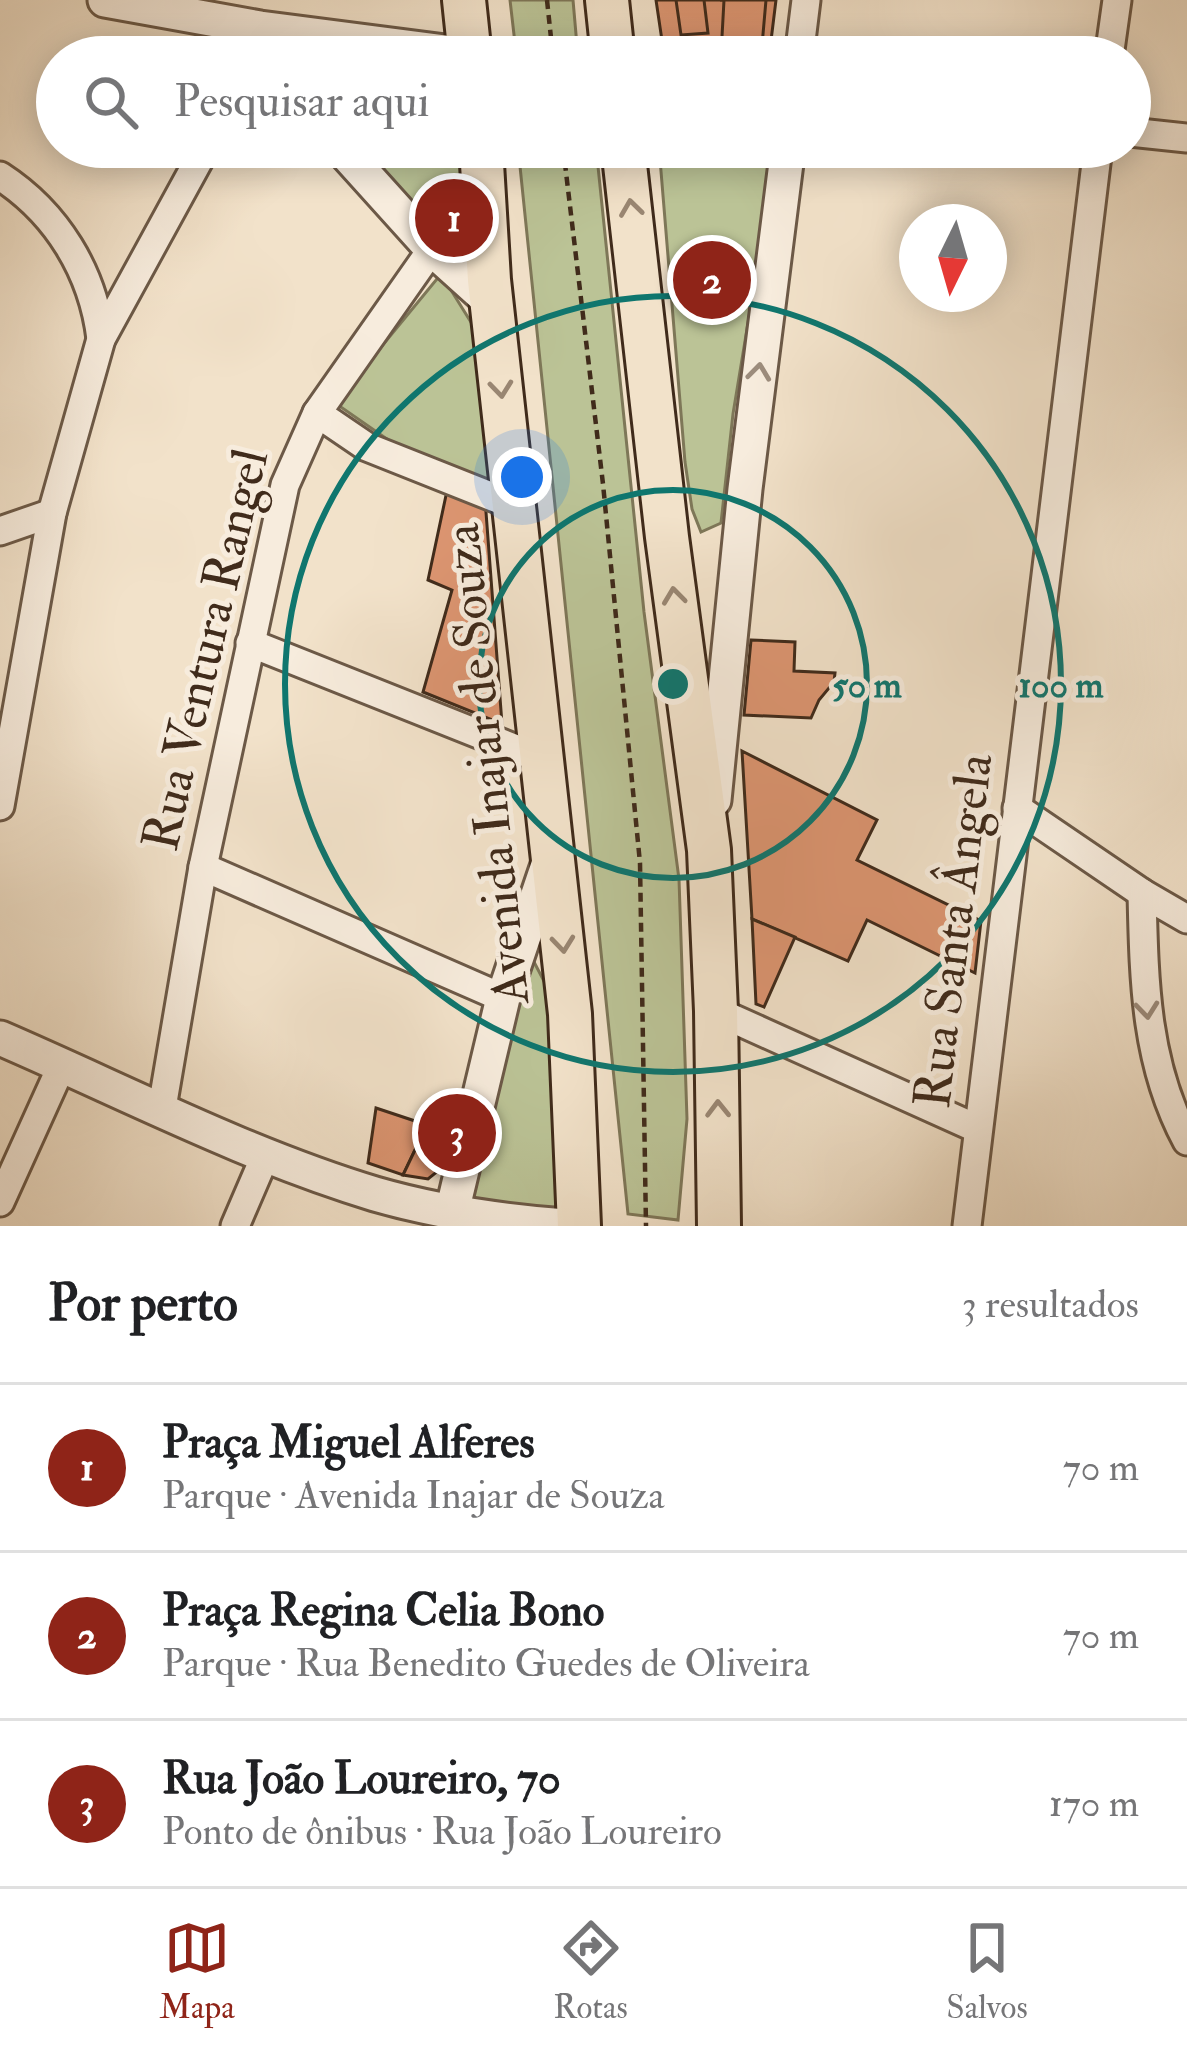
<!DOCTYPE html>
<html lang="pt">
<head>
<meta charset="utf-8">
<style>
  body { margin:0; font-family:"IM FELL Double Pica",serif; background:#f6f6f6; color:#202124 }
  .compass { position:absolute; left:899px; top:204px; width:108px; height:108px; border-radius:50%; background:#fff; box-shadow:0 6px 30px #0003; rotate:185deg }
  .you { position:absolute; left:522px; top:477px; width:42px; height:42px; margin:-30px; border:9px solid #fff; border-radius:50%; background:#1a73e8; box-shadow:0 0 0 18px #1a73e833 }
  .badge { display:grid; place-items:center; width:78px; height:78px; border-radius:50%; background:#8f2418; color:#fff; font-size:39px; font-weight:700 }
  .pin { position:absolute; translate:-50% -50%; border:6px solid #fff; box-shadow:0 3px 12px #0006 }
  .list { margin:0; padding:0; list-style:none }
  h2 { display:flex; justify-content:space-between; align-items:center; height:156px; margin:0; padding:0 48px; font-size:51px }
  h2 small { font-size:39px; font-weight:400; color:#757577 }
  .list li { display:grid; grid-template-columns:78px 1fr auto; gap:36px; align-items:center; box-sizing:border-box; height:168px; padding:0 48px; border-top:3px solid #e0e0e0 }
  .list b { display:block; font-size:45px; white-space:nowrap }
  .list p { margin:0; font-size:39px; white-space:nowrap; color:#757577 }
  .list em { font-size:39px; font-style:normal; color:#757577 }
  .icon { flex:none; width:66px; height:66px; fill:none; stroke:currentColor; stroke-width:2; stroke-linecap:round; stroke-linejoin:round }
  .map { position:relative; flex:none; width:1187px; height:1226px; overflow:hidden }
  .search { position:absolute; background:#fff; box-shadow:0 6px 30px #0003; left:36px; right:36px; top:36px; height:132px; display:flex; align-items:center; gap:30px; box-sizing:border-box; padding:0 42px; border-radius:66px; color:#757577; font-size:45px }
  .sheet { height:660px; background:#fff }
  nav { display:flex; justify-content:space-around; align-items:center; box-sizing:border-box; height:168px; border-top:3px solid #e0e0e0; background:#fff; font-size:33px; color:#757577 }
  nav a { display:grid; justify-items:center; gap:6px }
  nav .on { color:#8f2418 }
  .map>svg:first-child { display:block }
</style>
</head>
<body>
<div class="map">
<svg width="1187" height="1226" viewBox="0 0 1187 1226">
  <rect width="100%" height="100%" fill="#f2e2ca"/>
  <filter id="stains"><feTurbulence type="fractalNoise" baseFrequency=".00167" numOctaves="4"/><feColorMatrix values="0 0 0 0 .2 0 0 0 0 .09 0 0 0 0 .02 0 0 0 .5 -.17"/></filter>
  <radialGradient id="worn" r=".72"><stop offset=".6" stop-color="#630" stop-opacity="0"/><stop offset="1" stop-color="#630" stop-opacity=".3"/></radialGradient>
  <g fill="#bbc396" stroke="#7e7758" stroke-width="3">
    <polygon points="510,0 573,0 578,57 516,52"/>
    <polygon points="358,147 476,147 485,276 369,160"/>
    <polygon points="518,147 596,147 644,612 679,879 687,1119 678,1220 628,1214"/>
    <polygon points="659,147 777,147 733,414 721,523 701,532 692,509 685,462"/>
    <polygon points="441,274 492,356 505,487 407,453 335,403"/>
    <polygon points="533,960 547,987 570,1186 555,1207 523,1215 474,1208 473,1185 520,990"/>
  </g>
  <g fill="#dc9571" stroke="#402b1b" stroke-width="3">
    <polygon points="656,0 776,0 769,57 664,54"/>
    <polygon points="676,0 704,0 708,33 681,35"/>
    <polygon points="720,0 766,0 761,57 721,55 724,0"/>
    <polygon points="448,486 485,499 502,724 423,692 452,590 428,580"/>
    <polygon points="751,640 795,642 794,671 835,673 834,682 819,700 811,718 744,715"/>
    <polygon points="742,751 877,820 857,860 981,921 975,973 867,920 848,961 752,919"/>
    <polygon points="752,919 795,937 764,1007 756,1004"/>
    <polygon points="376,1108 427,1125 403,1175 368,1163"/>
    <polygon points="427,1125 448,1132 438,1171 428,1179 403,1175"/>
  </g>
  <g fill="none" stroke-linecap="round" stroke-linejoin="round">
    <g stroke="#6c5947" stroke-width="33">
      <g id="minor">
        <polyline points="256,57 256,56"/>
        <polyline points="799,57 806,0"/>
        <polyline points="1109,57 1117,0"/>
        <polyline points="1130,132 1187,138"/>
        <path d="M0 176C57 213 93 272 101 339"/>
        <polyline points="317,413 367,447 513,505"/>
        <polyline points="0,531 52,513"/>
        <polyline points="250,643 544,760"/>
        <polyline points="0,806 52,513 101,339 206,147"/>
        <polyline points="1017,808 1142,893 1187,919"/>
        <polyline points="203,867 503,998"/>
        <path d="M1142 893C1144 980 1145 1063 1187 1141"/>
        <polyline points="716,1011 978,1129"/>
        <polyline points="162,1108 203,867 285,485 317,413 432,249"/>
        <polyline points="0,1202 62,1065"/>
        <polyline points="235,1226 266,1154"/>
        <polyline points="967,1226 1098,147"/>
      </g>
    </g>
    <g stroke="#6c5947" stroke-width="39">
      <g id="tertiary">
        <polyline points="105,0 260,28 484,57"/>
        <polyline points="340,147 432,249 493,304"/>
        <polyline points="714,800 745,489 788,147"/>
        <path d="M0 1038C123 1091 246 1155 375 1194 437 1212 501 1221 565 1226"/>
        <polyline points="452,1212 503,998 551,856"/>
      </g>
    </g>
    <g stroke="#402b1b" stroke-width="48">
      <g id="primary">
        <polyline points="464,0 470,57"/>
        <polyline points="607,0 613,57"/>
        <polyline points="481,147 489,280 570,1014 579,1226"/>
        <polyline points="623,147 667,537 709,850 716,1011 719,1226"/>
      </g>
    </g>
    <g stroke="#402b1b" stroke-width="4.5" stroke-dasharray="9 6" stroke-linecap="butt">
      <polyline points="547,0 553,57"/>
      <polyline points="563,147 603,484 640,863 646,1226"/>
    </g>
    <use href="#minor" stroke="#f7ecdd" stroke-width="27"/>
    <use href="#tertiary" stroke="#f7ecdd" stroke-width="33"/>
    <use href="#primary" stroke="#f2e2ca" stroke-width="42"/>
  </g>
  <defs><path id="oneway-chevron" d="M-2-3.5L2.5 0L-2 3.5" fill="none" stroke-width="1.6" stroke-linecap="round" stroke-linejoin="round" transform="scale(3)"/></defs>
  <g stroke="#998672">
    <use href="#oneway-chevron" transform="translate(631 208) rotate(-98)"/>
    <use href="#oneway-chevron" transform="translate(501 389) rotate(84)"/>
    <use href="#oneway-chevron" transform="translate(674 596) rotate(-97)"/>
    <use href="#oneway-chevron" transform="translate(563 944) rotate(84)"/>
    <use href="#oneway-chevron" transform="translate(718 1109) rotate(-91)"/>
  </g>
  <g stroke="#9c8c7c">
    <use href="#oneway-chevron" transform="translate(759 372) rotate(-83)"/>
    <use href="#oneway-chevron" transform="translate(1147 1010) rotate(84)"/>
  </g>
  <g fill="none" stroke="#0f766e" stroke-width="6">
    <circle cx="673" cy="684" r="194"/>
    <circle cx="673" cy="684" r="388"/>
  </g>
  <g text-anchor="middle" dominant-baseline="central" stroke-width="10" stroke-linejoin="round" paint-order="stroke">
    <g font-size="51" fill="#402b1b" stroke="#f7ecdd">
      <text transform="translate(206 650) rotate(-77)">Rua Ventura Rangel</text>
      <text transform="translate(487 764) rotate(-96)">Avenida Inajar de Souza</text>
      <text transform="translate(954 931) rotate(-83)">Rua Santa Ângela</text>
    </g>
  </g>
  <circle cx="673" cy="684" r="18" fill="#0f766e" stroke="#f7ecdd" stroke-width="6"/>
  <g font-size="36" text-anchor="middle" font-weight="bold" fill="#0f766e" stroke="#f7ecdd" stroke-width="10" stroke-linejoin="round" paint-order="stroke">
    <text x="867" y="697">50 m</text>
    <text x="1061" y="697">100 m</text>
  </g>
  <rect width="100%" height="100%" filter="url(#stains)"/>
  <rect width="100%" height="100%" fill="url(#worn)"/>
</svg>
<svg class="compass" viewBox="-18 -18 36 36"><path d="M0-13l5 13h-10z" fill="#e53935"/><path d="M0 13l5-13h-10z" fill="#757577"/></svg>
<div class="you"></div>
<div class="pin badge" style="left:454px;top:218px">1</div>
<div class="pin badge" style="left:712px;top:280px">2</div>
<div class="pin badge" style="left:457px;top:1133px">3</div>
<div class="search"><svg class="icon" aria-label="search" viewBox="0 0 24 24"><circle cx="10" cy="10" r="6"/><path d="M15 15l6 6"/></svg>Pesquisar aqui</div>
</div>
<section class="sheet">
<h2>Por perto<small>3 resultados</small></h2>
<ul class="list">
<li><span class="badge">1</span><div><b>Praça Miguel Alferes</b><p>Parque · Avenida Inajar de Souza</p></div><em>70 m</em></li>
<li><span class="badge">2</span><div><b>Praça Regina Celia Bono</b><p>Parque · Rua Benedito Guedes de Oliveira</p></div><em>70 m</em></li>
<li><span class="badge">3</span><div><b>Rua João Loureiro, 70</b><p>Ponto de ônibus · Rua João Loureiro</p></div><em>170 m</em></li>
</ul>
</section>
<nav>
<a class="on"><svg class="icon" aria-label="map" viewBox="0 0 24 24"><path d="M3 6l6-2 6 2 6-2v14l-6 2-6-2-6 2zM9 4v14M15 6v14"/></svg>Mapa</a>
<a><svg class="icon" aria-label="directions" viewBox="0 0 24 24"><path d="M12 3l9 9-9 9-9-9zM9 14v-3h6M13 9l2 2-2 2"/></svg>Rotas</a>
<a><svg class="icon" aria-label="saved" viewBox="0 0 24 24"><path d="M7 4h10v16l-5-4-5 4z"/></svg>Salvos</a>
</nav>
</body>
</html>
